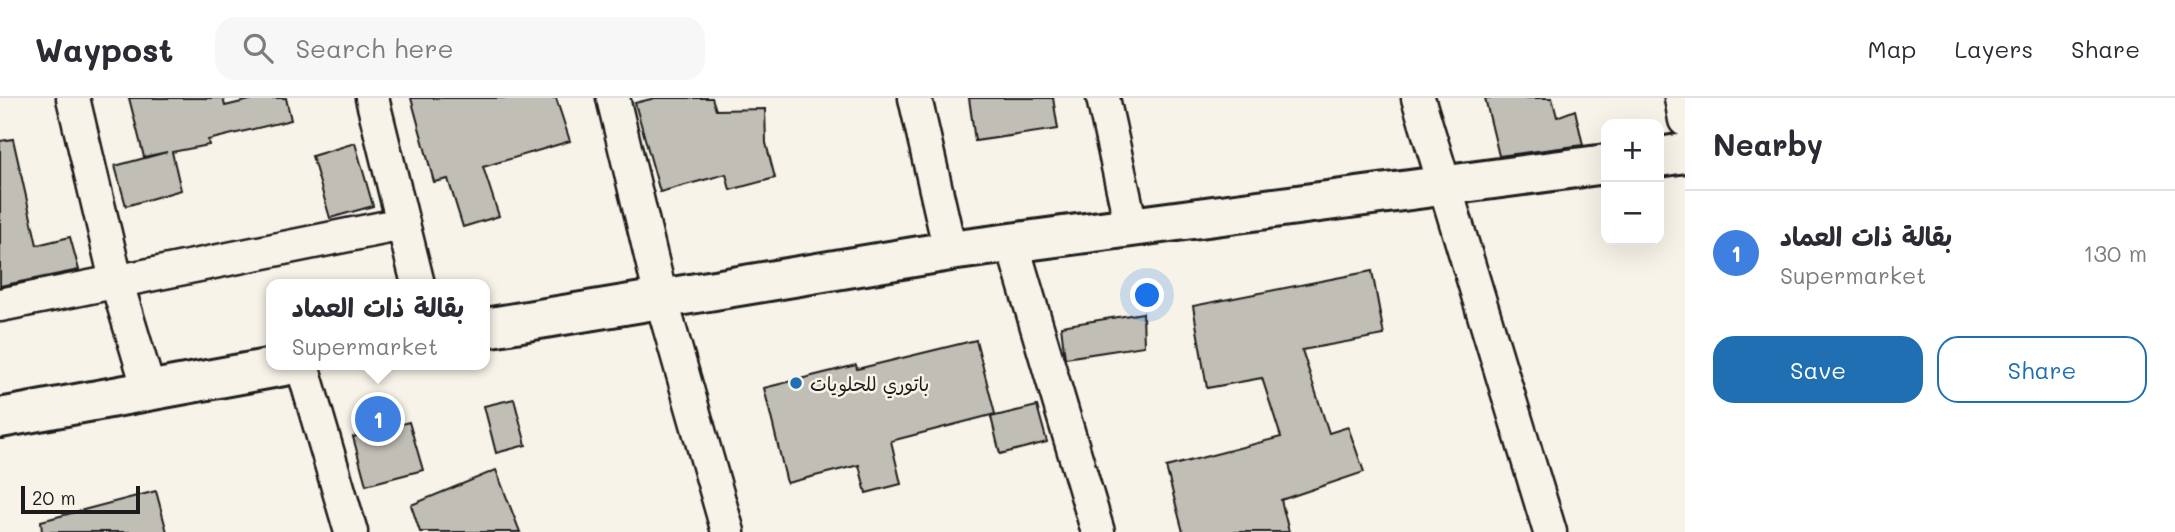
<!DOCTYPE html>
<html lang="en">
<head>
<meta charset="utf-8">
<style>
  body { margin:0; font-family:Mali,"Playpen Sans Arabic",sans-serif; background:#f7f7f7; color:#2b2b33 }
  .controls { position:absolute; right:21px; top:21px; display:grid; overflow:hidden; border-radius:14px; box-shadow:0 7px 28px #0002 }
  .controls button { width:63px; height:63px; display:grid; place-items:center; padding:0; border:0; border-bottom:2px solid #e1e1e2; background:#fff; color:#2b2b33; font:35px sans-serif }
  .scale { position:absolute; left:21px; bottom:18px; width:119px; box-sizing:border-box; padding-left:7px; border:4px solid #1c1c1c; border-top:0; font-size:19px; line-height:24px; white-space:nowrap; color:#1c1c1c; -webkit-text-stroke:5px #f7f3e8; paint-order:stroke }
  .you { position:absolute; left:1148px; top:198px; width:24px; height:24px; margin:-18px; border:5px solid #fff; border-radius:50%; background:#1a73e8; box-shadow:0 0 0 10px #1a73e833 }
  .badge { display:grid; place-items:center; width:46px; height:46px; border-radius:50%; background:#1f6fb2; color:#fff; font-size:23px; font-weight:700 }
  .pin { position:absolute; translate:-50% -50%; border:4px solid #fff; box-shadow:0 2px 7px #0006 }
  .popup { position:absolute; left:266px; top:181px; width:224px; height:91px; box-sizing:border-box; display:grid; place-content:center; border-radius:14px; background:#fff; filter:drop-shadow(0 2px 5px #0005); font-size:23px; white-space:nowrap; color:#7c7c81 }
  .popup b { font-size:26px; color:#2b2b33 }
  .popup::after { content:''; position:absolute; left:50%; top:100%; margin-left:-14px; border:14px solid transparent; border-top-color:#fff }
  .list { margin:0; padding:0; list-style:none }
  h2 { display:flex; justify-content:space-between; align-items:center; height:91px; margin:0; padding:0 28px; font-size:30px }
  h2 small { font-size:23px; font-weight:400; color:#7c7c81 }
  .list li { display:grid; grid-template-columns:46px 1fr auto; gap:21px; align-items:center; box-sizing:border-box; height:126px; padding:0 28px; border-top:2px solid #e1e1e2 }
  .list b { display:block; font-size:26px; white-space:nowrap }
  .list p { margin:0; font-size:23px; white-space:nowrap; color:#7c7c81 }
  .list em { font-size:23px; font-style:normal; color:#7c7c81 }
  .actions { display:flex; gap:14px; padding:21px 28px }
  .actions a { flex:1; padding:16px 0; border:2px solid #1f6fb2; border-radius:21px; text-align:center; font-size:24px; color:#1f6fb2 }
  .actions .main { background:#1f6fb2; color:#fff }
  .icon { flex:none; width:38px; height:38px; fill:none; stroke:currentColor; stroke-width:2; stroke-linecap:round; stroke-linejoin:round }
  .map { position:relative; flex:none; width:1685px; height:434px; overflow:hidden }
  header { display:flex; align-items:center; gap:42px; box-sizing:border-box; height:98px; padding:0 35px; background:#fff; border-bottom:2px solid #e1e1e2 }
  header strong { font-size:33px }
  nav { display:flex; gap:38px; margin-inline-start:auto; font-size:24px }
  .search { width:490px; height:63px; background:#f7f7f7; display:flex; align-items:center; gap:18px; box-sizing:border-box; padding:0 24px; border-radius:21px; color:#7c7c81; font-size:26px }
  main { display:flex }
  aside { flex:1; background:#fff }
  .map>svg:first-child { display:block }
</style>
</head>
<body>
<header>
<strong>Waypost</strong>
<div class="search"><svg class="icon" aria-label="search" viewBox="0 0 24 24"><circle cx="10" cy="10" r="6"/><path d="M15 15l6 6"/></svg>Search here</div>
<nav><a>Map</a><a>Layers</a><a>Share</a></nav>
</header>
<main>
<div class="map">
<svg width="1685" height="434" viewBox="0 0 1685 434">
  <rect width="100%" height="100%" fill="#f7f3e8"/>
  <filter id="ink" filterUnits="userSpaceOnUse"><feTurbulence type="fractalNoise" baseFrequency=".0143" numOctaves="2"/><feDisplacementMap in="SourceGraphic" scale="14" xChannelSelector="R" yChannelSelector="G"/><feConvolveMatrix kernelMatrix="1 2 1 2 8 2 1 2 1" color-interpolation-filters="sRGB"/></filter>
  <g filter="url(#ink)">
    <g fill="#c0beb5" stroke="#1c1c1c" stroke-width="2">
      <polygon points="129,0 223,0 225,8 258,0 286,0 291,22 208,42 209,47 172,54 181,92 126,108 115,68 167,54 144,59"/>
      <polygon points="411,0 556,0 570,43 483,69 499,118 463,129 448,81 434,84"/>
      <polygon points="655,0 712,0 716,12 765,11 766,45 775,80 730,92 726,76 660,94 635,5"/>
      <polygon points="969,0 1053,0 1058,31 975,43"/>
      <polygon points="1485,0 1552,0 1557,19 1575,12 1583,47 1499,58"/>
      <polygon points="13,41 37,147 70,139 79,172 0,188 0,43"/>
      <polygon points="355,45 373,108 330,120 312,58"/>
      <polygon points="1372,173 1384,237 1302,252 1329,335 1348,329 1364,374 1281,402 1289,434 1183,434 1166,369 1281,339 1262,280 1207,290 1193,208"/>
      <polygon points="1143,215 1144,248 1065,260 1061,228"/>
      <polygon points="976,242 995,316 891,343 901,386 866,395 859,367 787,385 764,290 856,267 857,271"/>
      <polygon points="514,301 526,347 496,355 484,308"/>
      <polygon points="1037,308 1047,344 1000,356 991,319"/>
      <polygon points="409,324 423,372 366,387 353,339"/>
      <polygon points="496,372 520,434 420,434 411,407"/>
      <polygon points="156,393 167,434 42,434 41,423"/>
    </g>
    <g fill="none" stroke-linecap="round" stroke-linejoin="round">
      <g stroke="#1c1c1c" stroke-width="37">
        <g id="street">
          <polyline points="73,0 116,182 149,292"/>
          <polyline points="372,0 418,186"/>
          <polyline points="613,0 661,200 728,434"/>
          <polyline points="915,0 950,153"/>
          <polyline points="1103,0 1131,128"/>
          <polyline points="1418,0 1550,434"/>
          <polyline points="1681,0 1685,22"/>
          <polyline points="1012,145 1098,434"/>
          <polyline points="0,207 403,126"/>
          <polyline points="302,267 351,434"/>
        </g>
      </g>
      <g stroke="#1c1c1c" stroke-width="44">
        <g id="secondary">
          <polyline points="1659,59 1685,55"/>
          <polyline points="485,230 950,153 1606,66"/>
          <polyline points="0,320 289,267"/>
        </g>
      </g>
      <use href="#street" stroke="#f7f3e8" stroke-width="32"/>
      <use href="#secondary" stroke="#f7f3e8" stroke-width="38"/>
    </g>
  </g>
  <circle fill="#1f6fb2" stroke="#f7f3e8" stroke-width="2.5" cx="796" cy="285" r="7"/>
  <g text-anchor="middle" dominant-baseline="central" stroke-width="5" stroke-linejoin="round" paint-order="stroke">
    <g font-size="19" fill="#1c1c1c" stroke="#f7f3e8" text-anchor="start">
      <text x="810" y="285">باتوري للحلويات</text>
    </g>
  </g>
</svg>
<div class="controls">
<button>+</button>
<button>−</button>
</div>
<div class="scale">20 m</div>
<div class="you"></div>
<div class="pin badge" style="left:378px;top:321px;background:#3f7fe0">1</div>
<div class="popup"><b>بقالة ذات العماد</b>Supermarket</div>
</div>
<aside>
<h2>Nearby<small></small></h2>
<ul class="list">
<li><span class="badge" style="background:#3f7fe0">1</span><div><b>بقالة ذات العماد</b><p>Supermarket</p></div><em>130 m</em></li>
</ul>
<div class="actions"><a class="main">Save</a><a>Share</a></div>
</aside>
</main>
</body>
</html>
